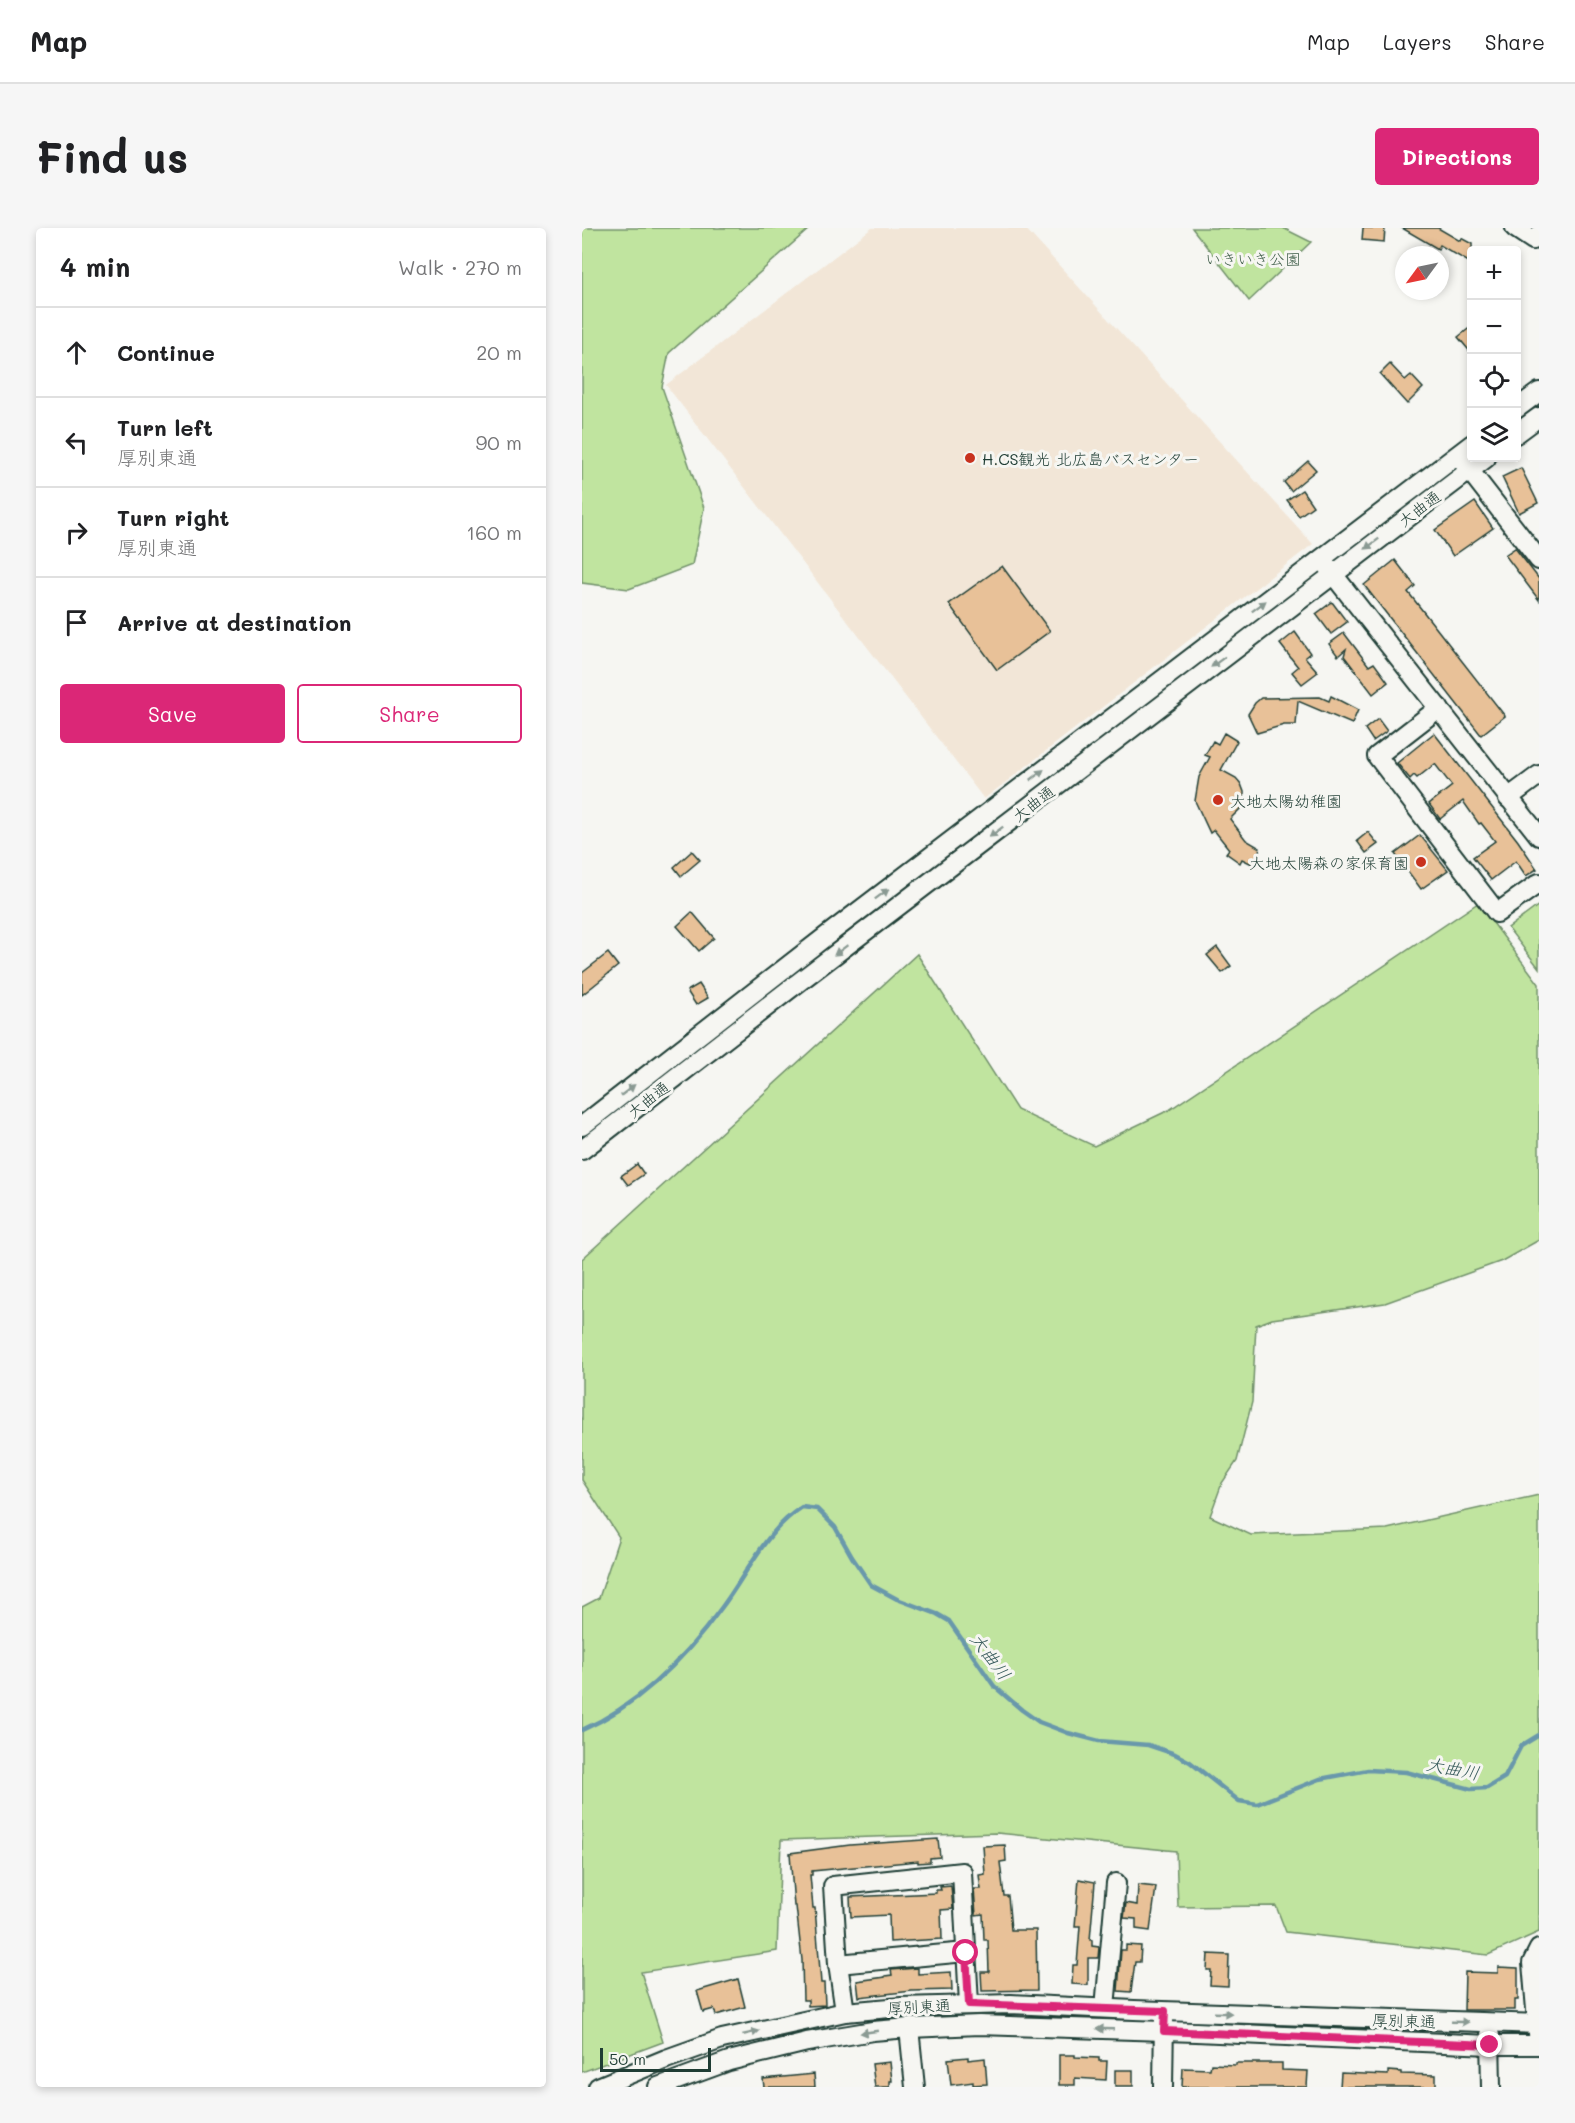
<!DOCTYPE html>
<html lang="en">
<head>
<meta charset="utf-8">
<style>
  body { margin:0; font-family:Mali,"Klee One",sans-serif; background:#f6f6f6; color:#202124 }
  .controls { position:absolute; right:18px; top:18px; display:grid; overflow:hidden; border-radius:6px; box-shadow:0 3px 9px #0003 }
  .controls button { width:54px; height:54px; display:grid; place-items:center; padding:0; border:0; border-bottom:2px solid #e0e0e0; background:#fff; color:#202124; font:30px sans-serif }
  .compass { position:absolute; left:813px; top:18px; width:54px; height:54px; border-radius:50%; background:#fff; box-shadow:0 3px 9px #0003; rotate:237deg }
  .scale { position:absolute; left:18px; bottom:15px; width:111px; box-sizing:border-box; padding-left:6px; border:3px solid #1f3d34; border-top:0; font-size:16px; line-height:21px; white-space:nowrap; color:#1f3d34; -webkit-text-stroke:4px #f6f6f2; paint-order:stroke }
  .stop { position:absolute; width:18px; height:18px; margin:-14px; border:4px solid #db2777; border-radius:50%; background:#fff }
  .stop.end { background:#db2777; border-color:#fff; box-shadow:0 2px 6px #0008 }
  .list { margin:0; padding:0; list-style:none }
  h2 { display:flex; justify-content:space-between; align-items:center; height:78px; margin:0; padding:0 24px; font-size:26px }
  h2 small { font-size:20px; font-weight:400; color:#757577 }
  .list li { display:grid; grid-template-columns:39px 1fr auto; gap:18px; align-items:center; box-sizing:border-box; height:90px; padding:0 24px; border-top:2px solid #e0e0e0 }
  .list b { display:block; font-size:22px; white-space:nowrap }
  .list p { margin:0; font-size:20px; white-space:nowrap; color:#757577 }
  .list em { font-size:20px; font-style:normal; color:#757577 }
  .actions { display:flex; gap:12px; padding:18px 24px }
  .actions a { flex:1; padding:14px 0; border:2px solid #db2777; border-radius:6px; text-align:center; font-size:21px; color:#db2777 }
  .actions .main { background:#db2777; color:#fff }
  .icon { flex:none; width:33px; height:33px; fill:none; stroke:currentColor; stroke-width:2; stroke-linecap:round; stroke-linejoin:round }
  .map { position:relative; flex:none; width:957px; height:1859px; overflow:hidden; border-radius:6px }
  header { display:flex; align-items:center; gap:36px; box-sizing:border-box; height:84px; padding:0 30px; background:#fff; border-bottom:2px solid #e0e0e0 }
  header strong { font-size:28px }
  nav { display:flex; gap:33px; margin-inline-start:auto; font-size:21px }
  .intro { display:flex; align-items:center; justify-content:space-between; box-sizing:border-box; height:144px; padding:0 36px }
  h1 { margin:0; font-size:42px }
  .button { padding:15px 27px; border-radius:6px; background:#db2777; color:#fff; font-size:21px; font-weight:700 }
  main { display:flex; gap:36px; padding:0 36px }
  aside { flex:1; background:#fff; border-radius:6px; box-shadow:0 3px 9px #0003 }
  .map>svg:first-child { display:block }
</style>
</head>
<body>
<header>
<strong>Map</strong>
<nav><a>Map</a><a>Layers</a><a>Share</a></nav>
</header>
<div class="intro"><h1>Find us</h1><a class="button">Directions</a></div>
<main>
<aside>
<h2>4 min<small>Walk · 270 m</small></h2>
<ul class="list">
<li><svg class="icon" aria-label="ahead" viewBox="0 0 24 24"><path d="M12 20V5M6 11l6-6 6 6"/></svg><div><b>Continue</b></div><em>20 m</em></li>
<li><svg class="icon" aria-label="left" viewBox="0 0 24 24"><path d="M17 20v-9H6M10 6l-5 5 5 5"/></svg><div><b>Turn left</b><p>厚別東通</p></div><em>90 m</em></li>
<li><svg class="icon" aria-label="right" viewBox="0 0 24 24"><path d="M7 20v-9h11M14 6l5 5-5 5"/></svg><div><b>Turn right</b><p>厚別東通</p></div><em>160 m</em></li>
<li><svg class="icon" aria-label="arrive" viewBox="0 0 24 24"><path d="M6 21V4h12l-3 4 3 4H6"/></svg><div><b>Arrive at destination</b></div></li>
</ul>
<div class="actions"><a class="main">Save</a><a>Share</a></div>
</aside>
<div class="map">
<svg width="957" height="1859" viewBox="0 0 957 1859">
  <rect width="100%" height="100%" fill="#f6f6f2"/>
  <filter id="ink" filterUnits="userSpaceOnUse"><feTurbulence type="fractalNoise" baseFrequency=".0167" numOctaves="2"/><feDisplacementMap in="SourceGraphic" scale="12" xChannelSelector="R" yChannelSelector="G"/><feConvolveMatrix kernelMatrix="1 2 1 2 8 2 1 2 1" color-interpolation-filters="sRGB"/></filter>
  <g filter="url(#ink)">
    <polygon fill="#f2e6d7" points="290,0 443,0 731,316 402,571 84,157"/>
    <g fill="#c0e49f" stroke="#70906a" stroke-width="1.5">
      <polygon points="0,0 228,0 87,125 80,159 122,280 110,337 47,361 0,355"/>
      <polygon points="610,0 701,0 729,14 667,73"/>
      <polygon points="896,675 957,756 957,1012 920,1033 803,1075 690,1091 674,1097 670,1174 655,1233 640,1255 628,1288 669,1307 805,1301 957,1267 957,1704 906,1727 704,1704 694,1678 596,1679 594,1623 415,1605 199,1612 195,1723 59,1744 81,1814 0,1844 0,1379 17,1370 37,1309 0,1252 0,1031 335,726 435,882 512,918 587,882"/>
      <polygon points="957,677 957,740 926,700"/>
    </g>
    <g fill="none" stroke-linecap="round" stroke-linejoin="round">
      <path stroke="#6998ab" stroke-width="4.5" d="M0 1502C57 1477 104 1429 140 1379 166 1344 183 1303 220 1279L235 1281 253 1299 270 1329 289 1357 315 1371 355 1386 367 1393 412 1458 440 1482 457 1494 486 1505 517 1513 566 1517 593 1526 608 1534 657 1573 675 1576 738 1551 786 1542 824 1544 889 1561 905 1560 923 1549 939 1518 957 1507"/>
    </g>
    <g fill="#e8c198" stroke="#1f3d34" stroke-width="1.5">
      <polygon points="781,0 803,0 802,14 780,12"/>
      <polygon points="820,0 856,0 878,13 879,10 890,16 890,36 858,17 856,21"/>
      <polygon points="890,98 890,126 876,109"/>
      <polygon points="808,136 823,152 829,147 841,160 825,176 798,146"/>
      <polygon points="726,233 734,242 709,263 702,254"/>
      <polygon points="939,240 956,275 937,285 920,249"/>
      <polygon points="720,262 731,278 717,288 705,272"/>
      <polygon points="893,274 911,300 871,328 853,302"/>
      <polygon points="933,320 957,351 957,372 923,327"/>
      <polygon points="813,332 833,358 826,364 923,488 899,507 782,357"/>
      <polygon points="420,338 468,403 415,442 367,376"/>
      <polygon points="750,374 765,394 749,406 734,386"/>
      <polygon points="713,404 728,425 723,429 736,444 720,456 710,444 716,439 698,416"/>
      <polygon points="762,405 787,438 792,435 806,454 791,466 762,428 764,421 756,428 747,416"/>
      <polygon points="749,468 776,482 770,496 716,473 714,497 702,497 675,505 666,486 673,475 679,470 738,469 747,473"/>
      <polygon points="796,491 805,503 791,513 783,501"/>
      <polygon points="642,505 655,513 639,542 654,550 659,556 662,564 662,572 659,580 648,591 664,612 678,620 672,637 660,631 658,635 644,625 647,621 632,602 628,605 613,573 617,549 628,529 623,527 631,513 636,516"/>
      <polygon points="852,505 936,613 955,641 944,648 934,633 909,652 891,629 913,613 899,595 897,596 881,573 858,591 847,576 870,558 853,536 835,550 832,547 828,551 815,535"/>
      <polygon points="786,604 796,616 784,625 775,613"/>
      <polygon points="838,607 866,642 839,661 813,626"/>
      <polygon points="110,623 118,632 99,648 92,639"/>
      <polygon points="110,684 132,710 117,723 95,698"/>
      <polygon points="635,719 649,738 640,745 625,727"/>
      <polygon points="26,725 36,738 0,767 0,745"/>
      <polygon points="117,756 126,770 114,777 105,763"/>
      <polygon points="55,936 62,946 46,957 39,948"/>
      <polygon points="356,1611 358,1629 348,1630 348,1634 336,1635 336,1633 230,1643 230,1647 228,1647 231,1680 233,1680 239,1755 242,1755 243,1777 226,1778 226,1772 221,1772 220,1732 214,1678 212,1678 208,1625 268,1617"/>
      <polygon points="423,1617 424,1633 418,1634 422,1668 426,1668 429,1702 454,1702 455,1762 400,1763 399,1744 407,1744 406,1712 402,1712 401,1686 394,1687 392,1661 399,1661 397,1647 403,1646 401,1618"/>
      <polygon points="497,1651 513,1654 508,1712 510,1712 510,1718 517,1719 516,1730 506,1730 506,1757 490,1756 491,1737 495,1737 498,1698 493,1698"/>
      <polygon points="556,1657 574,1659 568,1703 554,1701 554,1691 542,1690 544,1675 555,1677"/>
      <polygon points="369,1658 371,1681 359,1682 360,1711 308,1714 307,1687 269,1689 268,1669 354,1665 354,1662 359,1662 358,1659"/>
      <polygon points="544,1717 559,1718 558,1734 553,1734 549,1764 536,1763 539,1722 544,1722"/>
      <polygon points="626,1726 647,1727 646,1758 628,1757 629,1742 625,1742"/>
      <polygon points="916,1739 936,1740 936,1772 933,1772 933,1782 882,1782 883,1744 916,1745"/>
      <polygon points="336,1740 336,1746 369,1744 370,1762 330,1763 277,1769 275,1753 303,1749 303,1748 310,1747 309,1742"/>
      <polygon points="156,1751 163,1779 134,1787 132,1781 121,1784 115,1763"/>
      <polygon points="477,1827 493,1827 493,1829 517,1830 517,1833 525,1833 524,1852 493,1850 493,1857 477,1857"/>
      <polygon points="386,1829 386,1832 403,1830 405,1856 391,1857 391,1854 369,1857 366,1831"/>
      <polygon points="308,1834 310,1853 308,1853 308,1859 293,1859 290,1836"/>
      <polygon points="654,1835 700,1835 700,1842 726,1843 725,1859 600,1859 601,1840 628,1841 629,1836 654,1837"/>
      <rect x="533" y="1842" width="18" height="16"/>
      <polygon points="806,1843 819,1844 819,1846 854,1847 854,1859 758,1859 759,1845 806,1847"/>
      <polygon points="232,1846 233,1859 182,1859 181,1851"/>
    </g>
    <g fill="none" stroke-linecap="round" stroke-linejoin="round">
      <g stroke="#1f3d34" stroke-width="22">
        <g id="minor">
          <polyline points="933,0 951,12 957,7"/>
          <polyline points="934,181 957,164"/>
          <polyline points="934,206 957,189"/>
          <polyline points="881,234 957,332"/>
          <polyline points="743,336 957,608"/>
          <polyline points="857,480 795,528 915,685 957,655"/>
          <polyline points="926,570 957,547"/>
          <polyline points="0,898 252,702 890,216"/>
          <polyline points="0,922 209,760 904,230"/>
          <polyline points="256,1736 384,1724"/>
          <polyline points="523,1780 534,1655"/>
          <polyline points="263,1784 256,1736 251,1658 380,1644 387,1776"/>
          <polyline points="327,1800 333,1859"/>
          <polyline points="908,1807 909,1859"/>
          <polyline points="16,1859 84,1831 140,1811 263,1784 319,1779 429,1776 552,1782 957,1796"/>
          <polyline points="76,1859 147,1833 225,1814 291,1803 327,1800 397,1797 614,1804 908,1817 957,1817 950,1735 957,1721"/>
          <polyline points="581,1859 582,1791"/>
        </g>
      </g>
      <use href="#minor" stroke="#f6f6f2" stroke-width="18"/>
    </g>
    <defs><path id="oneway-solid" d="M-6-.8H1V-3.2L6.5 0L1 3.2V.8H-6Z" transform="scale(1.5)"/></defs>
    <g fill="#8a9a93">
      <use href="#oneway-solid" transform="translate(790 316) rotate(143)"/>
      <use href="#oneway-solid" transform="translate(677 378) rotate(-37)"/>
      <use href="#oneway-solid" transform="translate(636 434) rotate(143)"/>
      <use href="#oneway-solid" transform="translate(455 547) rotate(-38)"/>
      <use href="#oneway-solid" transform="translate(414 604) rotate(143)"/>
      <use href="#oneway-solid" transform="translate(300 666) rotate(-37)"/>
      <use href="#oneway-solid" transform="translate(259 722) rotate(143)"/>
      <use href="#oneway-solid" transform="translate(46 862) rotate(-38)"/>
      <use href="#oneway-solid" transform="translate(641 1785) rotate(2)"/>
      <use href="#oneway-solid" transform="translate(878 1794) rotate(2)"/>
      <use href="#oneway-solid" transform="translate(523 1801) rotate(-178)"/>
      <use href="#oneway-solid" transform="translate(287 1804) rotate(172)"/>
      <use href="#oneway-solid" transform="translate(169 1805) rotate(-13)"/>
    </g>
  </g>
  <g fill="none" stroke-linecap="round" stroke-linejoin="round" filter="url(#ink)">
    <polyline stroke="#db2777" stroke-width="8" points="384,1725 387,1776 583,1783 582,1803 908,1817"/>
  </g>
  <g fill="#c8321e" stroke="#f6f6f2" stroke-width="2">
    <circle cx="388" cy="230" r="6"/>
    <circle cx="636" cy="572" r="6"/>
    <circle cx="839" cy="634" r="6"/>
  </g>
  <g text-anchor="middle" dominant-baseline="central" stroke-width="6" stroke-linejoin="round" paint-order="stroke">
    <g font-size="16" fill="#3f5e49" stroke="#f6f6f2">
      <text x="671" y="30">いきいき公園</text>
    </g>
    <g font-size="16" fill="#1f3d34" stroke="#f6f6f2" text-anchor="start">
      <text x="400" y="230">H.CS観光 北広島バスセンター</text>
      <text x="648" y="572">大地太陽幼稚園</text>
      <text x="827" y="634" text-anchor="end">大地太陽森の家保育園</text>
    </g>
    <g font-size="16" fill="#1f3d34" stroke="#f6f6f2">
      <text transform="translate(837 280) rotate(-37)">大曲通</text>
      <text transform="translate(451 575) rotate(-37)">大曲通</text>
      <text transform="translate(66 871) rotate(-38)">大曲通</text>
      <text transform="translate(337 1778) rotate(-3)">厚別東通</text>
      <text transform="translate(822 1792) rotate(2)">厚別東通</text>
    </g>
    <g font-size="18" font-style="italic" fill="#385b5c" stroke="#f6f6f2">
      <text transform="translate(409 1428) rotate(53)">大曲川</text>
      <text transform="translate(871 1540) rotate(11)">大曲川</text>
    </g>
  </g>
</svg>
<div class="controls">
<button>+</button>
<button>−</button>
<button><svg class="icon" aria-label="locate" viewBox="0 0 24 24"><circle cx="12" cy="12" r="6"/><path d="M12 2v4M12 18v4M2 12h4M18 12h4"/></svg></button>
<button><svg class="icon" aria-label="layers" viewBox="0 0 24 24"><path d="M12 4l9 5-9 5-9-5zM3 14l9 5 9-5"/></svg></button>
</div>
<svg class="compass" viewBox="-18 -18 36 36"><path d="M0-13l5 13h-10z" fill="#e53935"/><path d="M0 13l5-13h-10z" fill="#757577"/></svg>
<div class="scale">50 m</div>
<div class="stop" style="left:384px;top:1725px"></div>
<div class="stop end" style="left:908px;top:1817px"></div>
</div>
</main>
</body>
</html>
